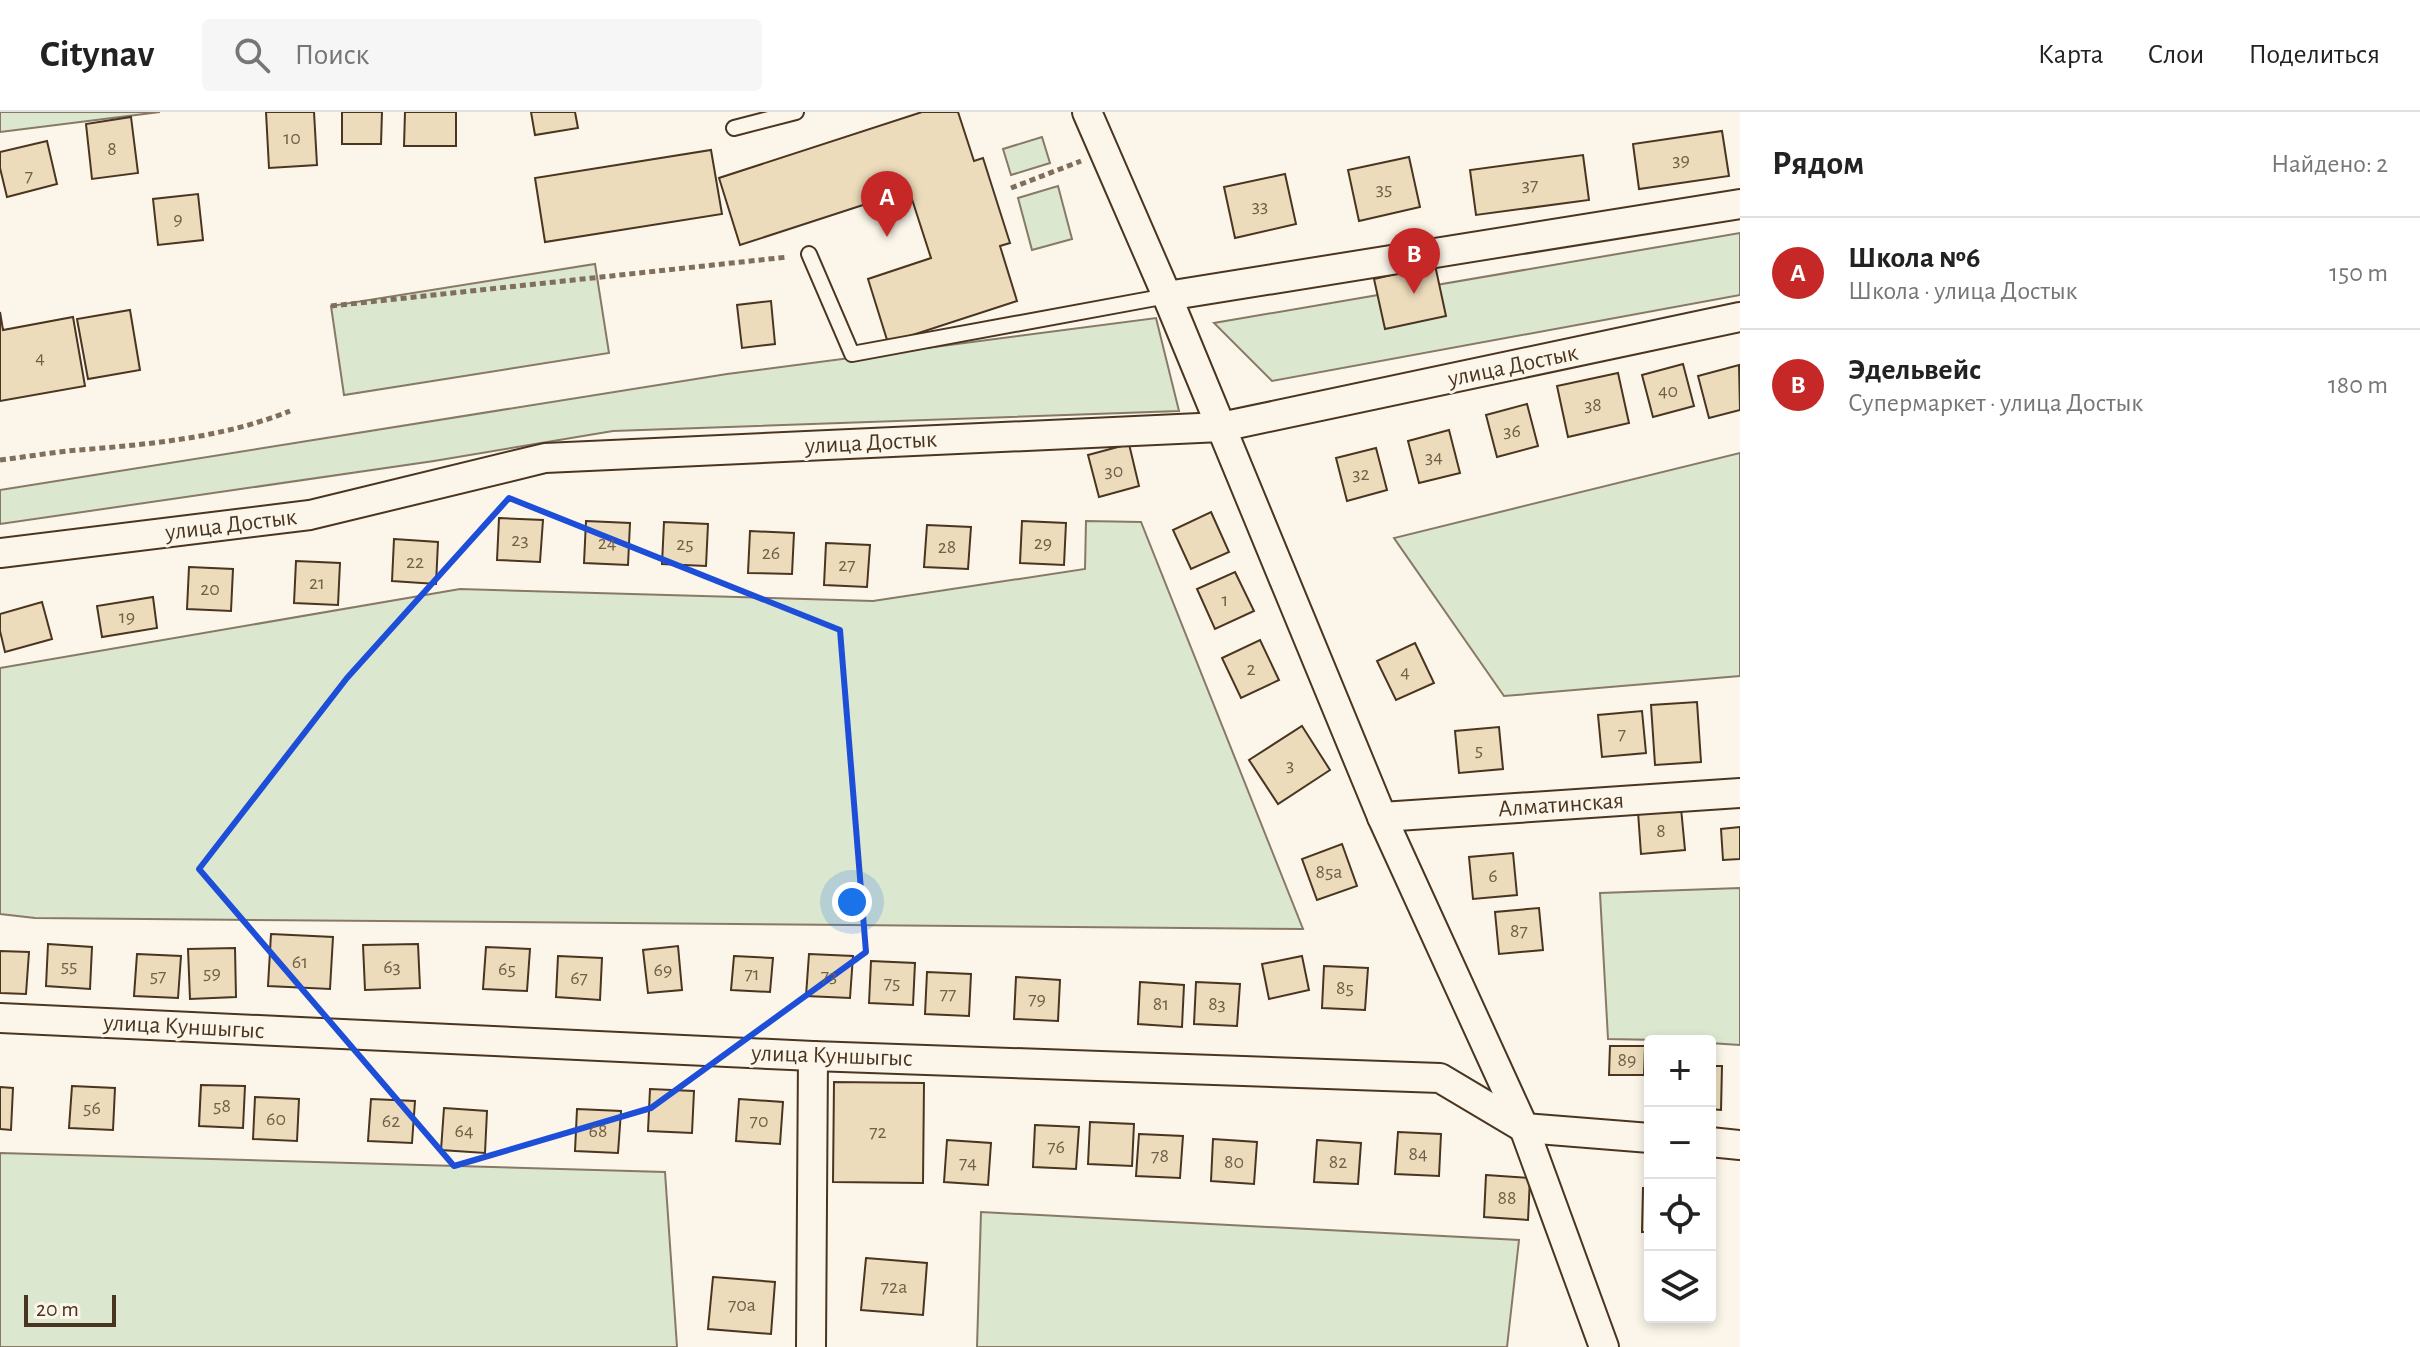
<!DOCTYPE html>
<html lang="ru">
<head>
<meta charset="utf-8">
<style>
  body { margin:0; font-family:"Alegreya Sans",sans-serif; background:#f6f6f6; color:#222 }
  .controls { position:absolute; right:24px; bottom:24px; display:grid; overflow:hidden; border-radius:8px; box-shadow:0 4px 12px #0003 }
  .controls button { width:72px; height:72px; display:grid; place-items:center; padding:0; border:0; border-bottom:2px solid #e0e0e0; background:#fff; color:#222; font:40px sans-serif }
  .scale { position:absolute; left:24px; bottom:20px; width:92px; box-sizing:border-box; padding-left:8px; border:4px solid #4a3520; border-top:0; font-size:22px; line-height:28px; white-space:nowrap; color:#4a3520; -webkit-text-stroke:6px #fbf6e9; paint-order:stroke }
  .you { position:absolute; left:852px; top:790px; width:28px; height:28px; margin:-20px; border:6px solid #fff; border-radius:50%; background:#1a73e8; box-shadow:0 0 0 12px #1a73e833 }
  .badge { display:grid; place-items:center; width:52px; height:52px; border-radius:50%; background:#c62828; color:#fff; font-size:26px; font-weight:700 }
  .pin { position:absolute; translate:-50% -66px; filter:drop-shadow(0 2px 4px #0008) }
  .pin::after { content:''; position:absolute; top:42px; width:28px; height:24px; background:inherit; clip-path:polygon(0 0,100% 0,50% 100%) }
  .list { margin:0; padding:0; list-style:none }
  h2 { display:flex; justify-content:space-between; align-items:center; height:104px; margin:0; padding:0 32px; font-size:34px }
  h2 small { font-size:26px; font-weight:400; color:#767676 }
  .list li { display:grid; grid-template-columns:52px 1fr auto; gap:24px; align-items:center; box-sizing:border-box; height:112px; padding:0 32px; border-top:2px solid #e0e0e0 }
  .list b { display:block; font-size:30px; white-space:nowrap }
  .list p { margin:0; font-size:26px; white-space:nowrap; color:#767676 }
  .list em { font-size:26px; font-style:normal; color:#767676 }
  .icon { flex:none; width:44px; height:44px; fill:none; stroke:currentColor; stroke-width:2; stroke-linecap:round; stroke-linejoin:round }
  .map { position:relative; flex:none; width:1740px; height:1235px; overflow:hidden }
  header { display:flex; align-items:center; gap:48px; box-sizing:border-box; height:112px; padding:0 40px; background:#fff; border-bottom:2px solid #e0e0e0 }
  header strong { font-size:38px }
  nav { display:flex; gap:44px; margin-inline-start:auto; font-size:28px }
  .search { width:560px; height:72px; background:#f6f6f6; display:flex; align-items:center; gap:20px; box-sizing:border-box; padding:0 28px; border-radius:8px; color:#767676; font-size:30px }
  main { display:flex }
  aside { flex:1; background:#fff }
  .map>svg:first-child { display:block }
</style>
</head>
<body>
<header>
<strong>Citynav</strong>
<div class="search"><svg class="icon" aria-label="search" viewBox="0 0 24 24"><circle cx="10" cy="10" r="6"/><path d="M15 15l6 6"/></svg>Поиск</div>
<nav><a>Карта</a><a>Слои</a><a>Поделиться</a></nav>
</header>
<main>
<div class="map">
<svg width="1740" height="1235" viewBox="0 0 1740 1235">
  <rect width="100%" height="100%" fill="#fbf6e9"/>
  <g fill="#dce7d0" stroke="#887966" stroke-width="2">
    <polygon points="0,0 160,0 0,20"/>
    <polygon points="1042,25 1050,51 1011,63 1003,37"/>
    <polygon points="1058,74 1072,127 1032,138 1018,86"/>
    <polygon points="1740,121 1740,183 1272,269 1214,211"/>
    <polygon points="595,152 609,241 344,283 331,194"/>
    <polygon points="1156,206 1179,299 613,319 434,349 0,412 0,378 727,262"/>
    <polygon points="1740,341 1740,564 1504,584 1394,426"/>
    <polygon points="1086,409 1141,410 1303,817 35,806 0,802 0,556 460,477 873,489 1085,457"/>
    <polygon points="1740,776 1740,933 1710,931 1710,929 1608,927 1600,781"/>
    <polygon points="0,1041 665,1060 677,1235 0,1235"/>
    <polygon points="981,1100 1519,1128 1507,1235 977,1235"/>
  </g>
  <g fill="#ecdcbc" stroke="#4a3520" stroke-width="2">
    <polygon points="266,0 314,0 317,53 269,56"/>
    <polygon points="342,0 382,0 381,32 342,32"/>
    <polygon points="405,0 456,0 456,34 404,34"/>
    <polygon points="531,0 575,0 578,16 535,23"/>
    <polygon points="922,0 958,0 974,49 983,46 1010,131 1000,134 1017,189 888,231 868,167 931,146 909,78 740,133 719,66"/>
    <polygon points="131,5 138,61 92,67 86,12"/>
    <polygon points="1722,19 1729,64 1639,77 1633,32"/>
    <polygon points="47,29 57,72 7,85 0,56 0,40"/>
    <polygon points="711,38 722,102 545,130 535,66"/>
    <polygon points="1583,43 1589,88 1476,103 1470,58"/>
    <polygon points="1409,45 1420,95 1359,109 1348,58"/>
    <polygon points="1285,62 1296,112 1235,126 1224,75"/>
    <polygon points="198,82 203,128 158,133 153,87"/>
    <polygon points="1435,153 1446,204 1385,217 1374,167"/>
    <polygon points="771,189 775,232 742,236 737,193"/>
    <polygon points="130,198 140,258 88,267 77,207"/>
    <polygon points="0,200 3,218 73,205 85,274 0,289"/>
    <polygon points="1683,252 1694,294 1653,305 1642,263"/>
    <polygon points="1739,253 1740,298 1709,306 1698,264"/>
    <polygon points="1618,261 1629,311 1568,325 1557,274"/>
    <polygon points="1527,292 1538,334 1497,345 1486,303"/>
    <polygon points="1449,318 1460,361 1419,371 1408,329"/>
    <polygon points="1129,332 1139,374 1099,385 1088,343"/>
    <polygon points="1376,336 1387,378 1347,389 1336,346"/>
    <polygon points="1211,400 1229,440 1191,457 1173,418"/>
    <polygon points="499,406 543,408 540,450 497,448"/>
    <polygon points="586,409 630,411 628,453 584,451"/>
    <polygon points="1022,409 1066,411 1064,453 1020,451"/>
    <polygon points="664,410 708,412 706,454 662,452"/>
    <polygon points="927,413 971,415 968,457 924,455"/>
    <polygon points="750,419 794,421 792,462 748,461"/>
    <polygon points="394,427 438,430 436,472 392,469"/>
    <polygon points="826,431 870,433 867,475 824,473"/>
    <polygon points="296,449 340,451 338,493 294,491"/>
    <polygon points="189,455 233,457 231,499 187,497"/>
    <polygon points="1235,460 1254,499 1215,517 1197,477"/>
    <polygon points="153,485 157,516 102,525 97,494"/>
    <polygon points="42,490 52,527 5,540 0,519 0,502"/>
    <polygon points="1260,528 1279,568 1241,586 1222,546"/>
    <polygon points="1415,531 1434,571 1396,588 1377,549"/>
    <polygon points="1697,590 1701,650 1655,653 1651,593"/>
    <polygon points="1642,599 1646,641 1602,645 1598,603"/>
    <polygon points="1302,614 1330,658 1278,692 1249,648"/>
    <polygon points="1499,615 1503,657 1459,661 1455,619"/>
    <polygon points="1681,696 1685,738 1641,742 1638,700"/>
    <polygon points="1740,715 1740,747 1723,748 1721,717"/>
    <polygon points="1342,732 1357,774 1317,788 1302,747"/>
    <polygon points="1513,741 1517,783 1473,787 1469,745"/>
    <polygon points="1539,796 1543,838 1499,842 1495,800"/>
    <polygon points="271,822 333,825 330,877 268,874"/>
    <polygon points="48,832 92,835 90,877 46,874"/>
    <polygon points="418,832 420,876 365,878 363,833"/>
    <polygon points="678,834 682,878 648,881 643,838"/>
    <polygon points="486,835 530,837 527,879 483,877"/>
    <polygon points="235,836 236,885 190,887 188,837"/>
    <polygon points="0,839 29,840 26,882 0,881"/>
    <polygon points="137,842 181,844 178,886 134,884"/>
    <polygon points="809,842 853,844 850,886 806,884"/>
    <polygon points="558,844 602,846 600,888 556,885"/>
    <polygon points="734,844 773,846 770,880 731,878"/>
    <polygon points="1302,844 1309,878 1269,887 1262,852"/>
    <polygon points="871,849 915,851 913,893 869,891"/>
    <polygon points="1324,854 1368,856 1365,898 1322,896"/>
    <polygon points="927,860 971,862 969,904 925,902"/>
    <polygon points="1016,865 1060,868 1058,909 1014,907"/>
    <polygon points="1140,870 1184,873 1182,915 1138,912"/>
    <polygon points="1196,870 1240,872 1237,914 1194,912"/>
    <polygon points="1610,934 1645,934 1644,963 1609,963"/>
    <polygon points="1710,954 1722,954 1721,998 1710,997"/>
    <polygon points="834,970 924,971 923,1071 833,1070"/>
    <polygon points="201,973 245,974 243,1016 199,1014"/>
    <polygon points="72,974 115,976 113,1018 69,1016"/>
    <polygon points="0,975 13,976 11,1018 0,1017"/>
    <polygon points="650,977 694,979 692,1021 648,1019"/>
    <polygon points="255,985 299,987 297,1029 253,1027"/>
    <polygon points="371,987 415,989 412,1031 368,1029"/>
    <polygon points="739,987 783,990 780,1032 736,1029"/>
    <polygon points="444,996 487,999 485,1041 441,1038"/>
    <polygon points="577,997 621,999 618,1041 575,1039"/>
    <polygon points="1090,1010 1134,1012 1132,1054 1088,1052"/>
    <polygon points="1035,1013 1079,1015 1076,1057 1033,1055"/>
    <polygon points="1398,1020 1441,1022 1439,1064 1395,1062"/>
    <polygon points="1139,1022 1183,1024 1180,1066 1136,1064"/>
    <polygon points="1213,1027 1257,1030 1254,1072 1211,1069"/>
    <polygon points="947,1028 991,1031 988,1073 944,1070"/>
    <polygon points="1317,1028 1361,1031 1358,1072 1314,1070"/>
    <polygon points="1486,1063 1530,1066 1528,1108 1484,1105"/>
    <polygon points="1643,1076 1650,1076 1650,1120 1642,1120"/>
    <polygon points="866,1146 927,1151 923,1203 861,1198"/>
    <polygon points="713,1165 775,1170 771,1222 708,1217"/>
  </g>
  <g fill="none" stroke-linecap="round" stroke-linejoin="round">
    <g stroke="#4a3520" stroke-width="18">
      <g id="lane">
        <polyline points="734,16 796,0"/>
        <polyline points="809,142 852,242 1167,184"/>
      </g>
    </g>
    <g stroke="#4a3520" stroke-width="32">
      <g id="street">
        <polyline points="1087,0 1167,184 1382,705 1524,1016 1604,1235"/>
        <polyline points="1167,184 1740,92"/>
        <polyline points="0,441 310,403 545,346 1221,315 1740,205"/>
        <polyline points="1382,705 1740,681"/>
        <polyline points="0,906 813,944 1440,966 1524,1016 1650,1026"/>
        <polyline points="1710,1030 1740,1033"/>
        <polyline points="811,1235 813,944"/>
      </g>
    </g>
    <g stroke="#7f6f5c" stroke-width="5" stroke-dasharray="6 4" stroke-linecap="butt">
      <polyline points="1011,76 1081,49"/>
      <polyline points="331,194 788,145"/>
      <path d="M0 348C26 345 53 340 79 338 151 332 222 326 290 299"/>
    </g>
    <use href="#lane" stroke="#fbf6e9" stroke-width="14"/>
    <use href="#street" stroke="#fbf6e9" stroke-width="28"/>
  </g>
  <path fill="none" stroke="#1d4ed8" stroke-width="6" stroke-linejoin="round" d="M509 386 840 518 866 840 651 996 454 1054 199 757 347 566Z"/>
  <g text-anchor="middle" dominant-baseline="central" stroke-width="6" stroke-linejoin="round" paint-order="stroke">
    <g font-size="20" fill="#725f47">
      <text x="292" y="26">10</text>
      <text x="112" y="37">8</text>
      <text x="1681" y="48">39</text>
      <text x="29" y="64">7</text>
      <text x="1530" y="73">37</text>
      <text x="1384" y="77">35</text>
      <text x="1260" y="94">33</text>
      <text x="178" y="107">9</text>
      <text x="40" y="246">4</text>
      <text x="1668" y="279">40</text>
      <text x="1593" y="293">38</text>
      <text x="1512" y="319">36</text>
      <text x="1434" y="345">34</text>
      <text x="1114" y="359">30</text>
      <text x="1361" y="362">32</text>
      <text x="520" y="428">23</text>
      <text x="607" y="431">24</text>
      <text x="1043" y="431">29</text>
      <text x="685" y="432">25</text>
      <text x="947" y="435">28</text>
      <text x="771" y="441">26</text>
      <text x="415" y="450">22</text>
      <text x="847" y="453">27</text>
      <text x="317" y="471">21</text>
      <text x="210" y="477">20</text>
      <text x="1225" y="488">1</text>
      <text x="127" y="505">19</text>
      <text x="1251" y="557">2</text>
      <text x="1405" y="560">4</text>
      <text x="1622" y="622">7</text>
      <text x="1479" y="638">5</text>
      <text x="1290" y="653">3</text>
      <text x="1661" y="719">8</text>
      <text x="1329" y="760">85а</text>
      <text x="1493" y="764">6</text>
      <text x="1519" y="819">87</text>
      <text x="300" y="850">61</text>
      <text x="69" y="854">55</text>
      <text x="392" y="855">63</text>
      <text x="507" y="857">65</text>
      <text x="663" y="858">69</text>
      <text x="212" y="861">59</text>
      <text x="752" y="862">71</text>
      <text x="158" y="864">57</text>
      <text x="829" y="864">73</text>
      <text x="579" y="866">67</text>
      <text x="892" y="871">75</text>
      <text x="1345" y="876">85</text>
      <text x="948" y="882">77</text>
      <text x="1037" y="887">79</text>
      <text x="1161" y="892">81</text>
      <text x="1217" y="892">83</text>
      <text x="1627" y="948">89</text>
      <text x="222" y="994">58</text>
      <text x="92" y="996">56</text>
      <text x="276" y="1007">60</text>
      <text x="391" y="1009">62</text>
      <text x="759" y="1009">70</text>
      <text x="464" y="1019">64</text>
      <text x="598" y="1019">68</text>
      <text x="878" y="1020">72</text>
      <text x="1056" y="1035">76</text>
      <text x="1418" y="1042">84</text>
      <text x="1160" y="1044">78</text>
      <text x="1234" y="1050">80</text>
      <text x="1338" y="1050">82</text>
      <text x="968" y="1051">74</text>
      <text x="1507" y="1086">88</text>
      <text x="894" y="1175">72а</text>
      <text x="742" y="1193">70а</text>
    </g>
    <g font-size="24" fill="#4a3520" stroke="#fbf6e9">
      <text transform="translate(1513 254) rotate(-12)">улица Достык</text>
      <text transform="translate(871 331) rotate(-3)">улица Достык</text>
      <text transform="translate(231 413) rotate(-7)">улица Достык</text>
      <text transform="translate(1561 693) rotate(-4)">Алматинская</text>
      <text transform="translate(184 915) rotate(3)">улица Куншыгыс</text>
      <text transform="translate(832 944) rotate(2)">улица Куншыгыс</text>
    </g>
  </g>
</svg>
<div class="controls">
<button>+</button>
<button>−</button>
<button><svg class="icon" aria-label="locate" viewBox="0 0 24 24"><circle cx="12" cy="12" r="6"/><path d="M12 2v4M12 18v4M2 12h4M18 12h4"/></svg></button>
<button><svg class="icon" aria-label="layers" viewBox="0 0 24 24"><path d="M12 4l9 5-9 5-9-5zM3 14l9 5 9-5"/></svg></button>
</div>
<div class="scale">20 m</div>
<div class="you"></div>
<div class="pin badge" style="left:887px;top:125px">A</div>
<div class="pin badge" style="left:1414px;top:182px">B</div>
</div>
<aside>
<h2>Рядом<small>Найдено: 2</small></h2>
<ul class="list">
<li><span class="badge">A</span><div><b>Школа №6</b><p>Школа · улица Достык</p></div><em>150 m</em></li>
<li><span class="badge">B</span><div><b>Эдельвейс</b><p>Супермаркет · улица Достык</p></div><em>180 m</em></li>
</ul>
</aside>
</main>
</body>
</html>
